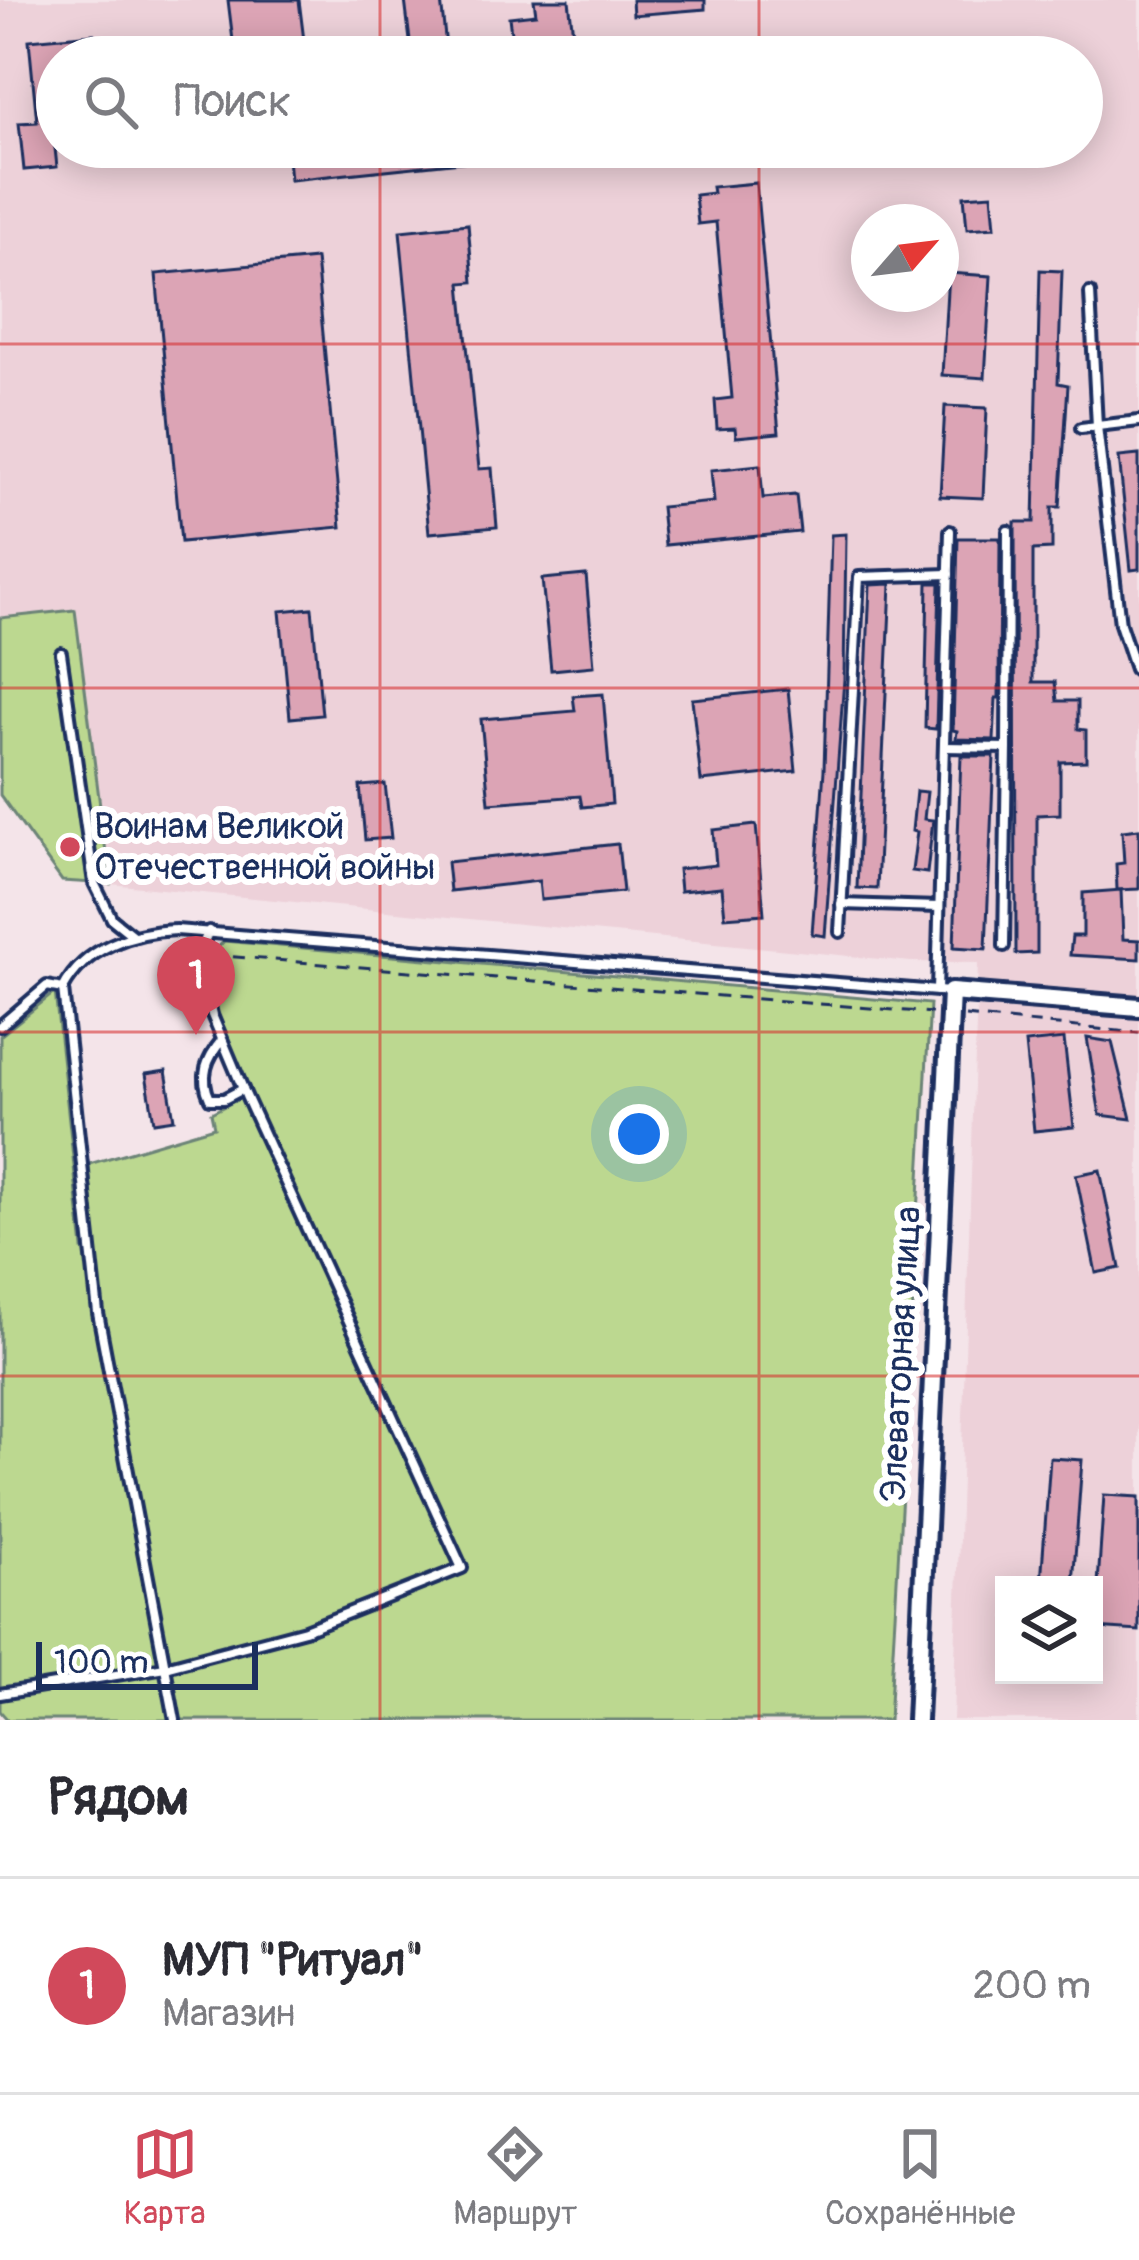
<!DOCTYPE html>
<html lang="ru">
<head>
<meta charset="utf-8">
<style>
  body { margin:0; font-family:Pangolin,sans-serif; background:#f7f7f7; color:#2b2b33 }
  .controls { position:absolute; right:36px; bottom:36px; display:grid; overflow:hidden; border-radius:0px; box-shadow:0 6px 30px #0003 }
  .controls button { width:108px; height:108px; display:grid; place-items:center; padding:0; border:0; border-bottom:3px solid #e1e1e2; background:#fff; color:#2b2b33; font:60px sans-serif }
  .compass { position:absolute; left:851px; top:204px; width:108px; height:108px; border-radius:50%; background:#fff; box-shadow:0 6px 30px #0003; rotate:62deg }
  .scale { position:absolute; left:36px; bottom:30px; width:222px; box-sizing:border-box; padding-left:12px; border:6px solid #1b2f5e; border-top:0; font-size:33px; line-height:42px; white-space:nowrap; color:#1b2f5e; -webkit-text-stroke:9px #fff; paint-order:stroke }
  .you { position:absolute; left:639px; top:1134px; width:42px; height:42px; margin:-30px; border:9px solid #fff; border-radius:50%; background:#1a73e8; box-shadow:0 0 0 18px #1a73e833 }
  .badge { display:grid; place-items:center; width:78px; height:78px; border-radius:50%; background:#d1495b; color:#fff; font-size:39px; font-weight:700 }
  .pin { position:absolute; translate:-50% -99px; filter:drop-shadow(0 3px 6px #0008) }
  .pin::after { content:''; position:absolute; top:63px; width:42px; height:36px; background:inherit; clip-path:polygon(0 0,100% 0,50% 100%) }
  .list { margin:0; padding:0; list-style:none }
  h2 { display:flex; justify-content:space-between; align-items:center; height:156px; margin:0; padding:0 48px; font-size:51px }
  h2 small { font-size:39px; font-weight:400; color:#7c7c81 }
  .list li { display:grid; grid-template-columns:78px 1fr auto; gap:36px; align-items:center; box-sizing:border-box; height:216px; padding:0 48px; border-top:3px solid #e1e1e2 }
  .list b { display:block; font-size:45px; white-space:nowrap }
  .list p { margin:0; font-size:39px; white-space:nowrap; color:#7c7c81 }
  .list em { font-size:39px; font-style:normal; color:#7c7c81 }
  .icon { flex:none; width:66px; height:66px; fill:none; stroke:currentColor; stroke-width:2; stroke-linecap:round; stroke-linejoin:round }
  .map { position:relative; flex:none; width:1139px; height:1720px; overflow:hidden }
  .search { position:absolute; background:#fff; box-shadow:0 6px 30px #0003; left:36px; right:36px; top:36px; height:132px; display:flex; align-items:center; gap:30px; box-sizing:border-box; padding:0 42px; border-radius:66px; color:#7c7c81; font-size:45px }
  .sheet { height:372px; background:#fff }
  nav { display:flex; justify-content:space-around; align-items:center; box-sizing:border-box; height:168px; border-top:3px solid #e1e1e2; background:#fff; font-size:33px; color:#7c7c81 }
  nav a { display:grid; justify-items:center; gap:6px }
  nav .on { color:#d1495b }
  .map>svg:first-child { display:block }
</style>
</head>
<body>
<div class="map">
<svg width="1139" height="1720" viewBox="0 0 1139 1720">
  <rect width="100%" height="100%" fill="#f4e4e9"/>
  <filter id="ink" filterUnits="userSpaceOnUse"><feTurbulence type="fractalNoise" baseFrequency=".00833" numOctaves="2"/><feDisplacementMap in="SourceGraphic" scale="24" xChannelSelector="R" yChannelSelector="G"/><feConvolveMatrix kernelMatrix="1 2 1 2 8 2 1 2 1" color-interpolation-filters="sRGB"/></filter>
  <g filter="url(#ink)">
    <path fill="#edd1d9" fill-rule="evenodd" d="M0 0H1139V1720H953L978 963 911 962 110 884 75 611 0 618ZM57 57H1082V147H57ZM869 222H941V294H869ZM1004 1585H1094V1675H1004Z"/>
    <g fill="#bcd890" stroke="#6c8477" stroke-width="3">
      <polygon points="75,610 110,884 62,881 0,795 0,618"/>
      <path d="M224 941 930 1004 889 1720H8L0 1711V1036L55 992 83 1249 96 1245 89 1164 214 1127 211 1113 250 1093C239 1065 199 983 211 956 214 950 220 946 224 941Z"/>
    </g>
    <g fill="#dca4b5" stroke="#1b2f5e" stroke-width="3">
      <polygon points="228,0 299,0 306,57 235,57"/>
      <polygon points="405,0 441,0 447,56 412,57"/>
      <polygon points="534,0 569,0 574,43 513,50 509,17 536,14"/>
      <polygon points="632,0 705,0 705,9 633,15"/>
      <polygon points="94,34 97,57 57,57 57,111 51,111 57,167 24,170 19,123 37,122 29,40"/>
      <polygon points="828,41 830,57 753,57 753,49"/>
      <polygon points="146,147 196,147 197,159 148,164"/>
      <polygon points="287,147 526,147 527,155 290,180"/>
      <polygon points="756,183 779,433 736,437 735,428 717,429 715,400 732,398 716,222 698,224 695,195 713,193 712,187"/>
      <polygon points="992,194 995,227 967,229 964,196"/>
      <polygon points="468,224 473,282 461,283 479,469 492,468 497,527 429,533 400,231"/>
      <polygon points="316,259 341,527 181,542 156,274"/>
      <polygon points="1040,270 1062,271 1058,383 1068,385 1060,507 1052,507 1052,549 1033,550 1033,682 1055,682 1057,701 1078,701 1078,729 1086,730 1086,761 1060,762 1060,814 1037,815 1037,953 1016,954 1015,522 1034,522"/>
      <polygon points="948,273 991,276 985,378 942,375"/>
      <polygon points="945,406 987,408 983,498 940,496"/>
      <polygon points="1139,455 1139,569 1131,570 1119,457"/>
      <polygon points="760,465 763,498 796,495 800,532 665,545 661,507 714,502 711,470"/>
      <polygon points="846,534 844,679 825,936 812,934 824,770 831,535"/>
      <polygon points="958,538 1000,538 999,698 996,698 994,740 956,739 957,731 953,730"/>
      <polygon points="586,575 594,666 551,670 542,579"/>
      <polygon points="928,583 940,583 936,729 925,728"/>
      <polygon points="891,584 877,889 857,888 870,585"/>
      <polygon points="312,608 322,715 290,718 280,611"/>
      <polygon points="788,689 796,771 701,781 692,699"/>
      <polygon points="603,694 612,804 582,807 580,796 489,803 481,719 575,711 573,696"/>
      <polygon points="961,756 994,756 986,949 954,947"/>
      <polygon points="385,784 391,838 365,840 360,786"/>
      <polygon points="916,791 927,792 924,819 933,820 927,873 912,871 917,832 912,831"/>
      <polygon points="756,825 764,914 725,917 722,887 680,891 678,869 716,865 713,830"/>
      <polygon points="1139,829 1139,889 1117,890 1116,864 1124,863 1122,831"/>
      <polygon points="618,844 623,892 541,900 539,881 450,891 447,862"/>
      <polygon points="1121,890 1123,939 1139,940 1139,959 1070,955 1072,936 1083,936 1083,893"/>
      <polygon points="1087,1038 1112,1042 1131,1119 1100,1115"/>
      <polygon points="1064,1039 1074,1127 1034,1131 1025,1043"/>
      <polygon points="166,1071 174,1119 154,1122 146,1074"/>
      <polygon points="1100,1170 1120,1268 1096,1273 1076,1175"/>
      <polygon points="1050,1458 1082,1460 1073,1585 1041,1583"/>
      <polygon points="1104,1495 1139,1497 1139,1631 1095,1628"/>
    </g>
    <g fill="none" stroke-linecap="round" stroke-linejoin="round">
      <g stroke="#1b2f5e" stroke-width="16">
        <g id="lane">
          <polyline points="1090,293 1097,426 1120,624 1135,669"/>
          <polyline points="1081,428 1139,421"/>
          <polyline points="61,653 94,883 112,919 132,935"/>
          <polyline points="944,747 1007,748 1004,946"/>
          <polyline points="1007,748 1008,531"/>
          <polyline points="841,904 939,907"/>
          <polyline points="840,932 859,577 949,574"/>
          <polyline points="63,989 98,1313 175,1720"/>
          <polyline points="937,991 950,531"/>
          <path d="M0 1026 47 986 63 989C85 947 132 932 176 930L950 992"/>
          <path d="M222 1040C207 1058 199 1076 210 1099H224L243 1089"/>
          <polyline points="0,1694 165,1667 305,1630 462,1568 246,1096 212,1015 198,954 209,931"/>
        </g>
      </g>
      <g stroke="#1b2f5e" stroke-width="26">
        <polyline id="street" points="917,1720 951,992 1139,1007"/>
      </g>
      <g stroke="#1b2f5e" stroke-width="3" stroke-dasharray="12 9" stroke-linecap="butt">
        <polyline points="212,955 932,1013"/>
        <polyline points="965,1016 1139,1033"/>
      </g>
      <use href="#lane" stroke="#fff" stroke-width="8"/>
      <use href="#street" stroke="#fff" stroke-width="16"/>
    </g>
  </g>
  <path fill="none" stroke="#d62828" stroke-width="3" stroke-opacity="0.55" d="M380 0V57M759 0V57M380 147V1720M759 147V1720M0 344H1139M0 688H1139M0 1032H1139M0 1376H1139"/>
  <circle fill="#d1495b" stroke="#fff" stroke-width="4.5" cx="70" cy="847" r="12"/>
  <g text-anchor="middle" dominant-baseline="central" stroke-width="12" stroke-linejoin="round" paint-order="stroke">
    <g font-size="36" fill="#1b2f5e" stroke="#fff" text-anchor="start">
      <text x="94" y="826">Воинам Великой<tspan x="94" dy="41">Отечественной войны</tspan></text>
    </g>
    <g font-size="36" fill="#1b2f5e" stroke="#fff">
      <text transform="translate(901 1354) rotate(-87)">Элеваторная улица</text>
    </g>
  </g>
</svg>
<div class="controls">
<button><svg class="icon" aria-label="layers" viewBox="0 0 24 24"><path d="M12 4l9 5-9 5-9-5zM3 14l9 5 9-5"/></svg></button>
</div>
<svg class="compass" viewBox="-18 -18 36 36"><path d="M0-13l5 13h-10z" fill="#e53935"/><path d="M0 13l5-13h-10z" fill="#7c7c81"/></svg>
<div class="scale">100 m</div>
<div class="you"></div>
<div class="pin badge" style="left:196px;top:1035px">1</div>
<div class="search"><svg class="icon" aria-label="search" viewBox="0 0 24 24"><circle cx="10" cy="10" r="6"/><path d="M15 15l6 6"/></svg>Поиск</div>
</div>
<section class="sheet">
<h2>Рядом<small></small></h2>
<ul class="list">
<li><span class="badge">1</span><div><b>МУП &quot;Ритуал&quot;</b><p>Магазин</p></div><em>200 m</em></li>
</ul>
</section>
<nav>
<a class="on"><svg class="icon" aria-label="map" viewBox="0 0 24 24"><path d="M3 6l6-2 6 2 6-2v14l-6 2-6-2-6 2zM9 4v14M15 6v14"/></svg>Карта</a>
<a><svg class="icon" aria-label="directions" viewBox="0 0 24 24"><path d="M12 3l9 9-9 9-9-9zM9 14v-3h6M13 9l2 2-2 2"/></svg>Маршрут</a>
<a><svg class="icon" aria-label="saved" viewBox="0 0 24 24"><path d="M7 4h10v16l-5-4-5 4z"/></svg>Сохранённые</a>
</nav>
</body>
</html>
